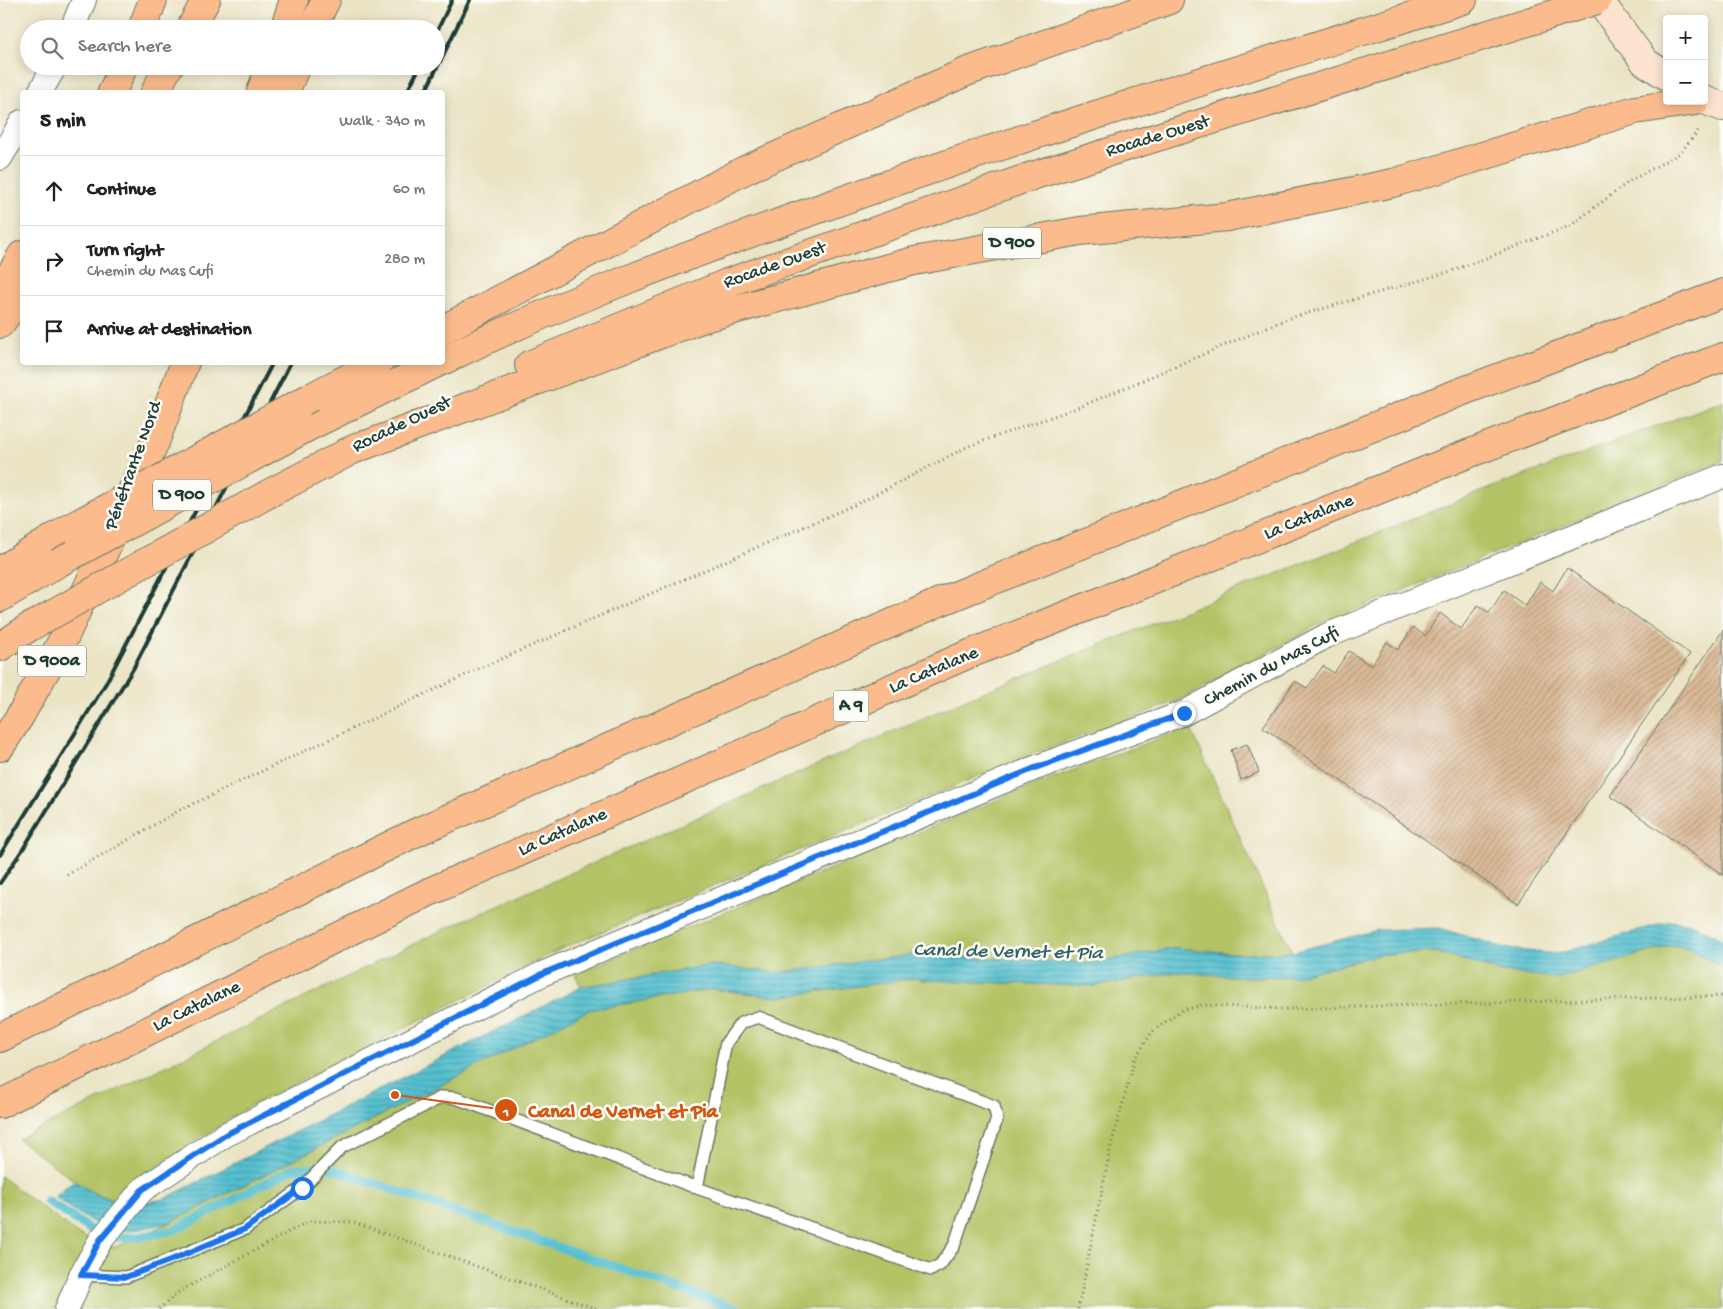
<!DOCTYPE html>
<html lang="en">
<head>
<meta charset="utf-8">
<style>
  body { margin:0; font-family:"Gochi Hand",sans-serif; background:#f2f2f2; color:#222 }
  .controls { position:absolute; right:15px; top:15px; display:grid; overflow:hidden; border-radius:5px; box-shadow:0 2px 12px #0003 }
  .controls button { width:45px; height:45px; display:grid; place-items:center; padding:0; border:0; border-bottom:1px solid #e0e0e0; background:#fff; color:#222; font:25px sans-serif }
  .stop { position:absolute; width:15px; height:15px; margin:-11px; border:4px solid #1a73e8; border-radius:50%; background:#fff }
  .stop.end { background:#1a73e8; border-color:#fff; box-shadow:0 1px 5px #0008 }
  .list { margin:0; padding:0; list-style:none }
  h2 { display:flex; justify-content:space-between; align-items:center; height:65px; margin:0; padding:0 20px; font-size:21px }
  h2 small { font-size:16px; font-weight:400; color:#767676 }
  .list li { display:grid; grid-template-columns:32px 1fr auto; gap:15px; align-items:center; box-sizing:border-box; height:70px; padding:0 20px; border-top:1px solid #e0e0e0 }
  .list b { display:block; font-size:19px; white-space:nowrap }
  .list p { margin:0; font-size:16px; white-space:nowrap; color:#767676 }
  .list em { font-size:16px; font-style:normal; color:#767676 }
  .icon { flex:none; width:28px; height:28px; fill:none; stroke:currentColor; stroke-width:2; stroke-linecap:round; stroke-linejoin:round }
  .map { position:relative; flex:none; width:1723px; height:1309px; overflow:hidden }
  .search { position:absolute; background:#fff; box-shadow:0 2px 12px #0003; left:20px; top:20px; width:425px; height:55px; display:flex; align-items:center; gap:12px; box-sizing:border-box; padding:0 18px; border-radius:28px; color:#767676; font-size:19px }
  .panel { position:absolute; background:#fff; box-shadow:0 2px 12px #0003; left:20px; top:90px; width:425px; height:275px; border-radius:5px }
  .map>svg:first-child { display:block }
</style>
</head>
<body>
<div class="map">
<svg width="1723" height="1309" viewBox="0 0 1723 1309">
  <defs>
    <pattern id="water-rules" width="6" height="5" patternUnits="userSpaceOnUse" patternTransform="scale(1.25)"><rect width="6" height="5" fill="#54bfcf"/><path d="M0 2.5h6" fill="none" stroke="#459ca9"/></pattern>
    <pattern id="building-hatch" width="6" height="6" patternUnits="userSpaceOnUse" patternTransform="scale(1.25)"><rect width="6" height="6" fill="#dbba97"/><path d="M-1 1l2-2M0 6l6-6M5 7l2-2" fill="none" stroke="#b1987c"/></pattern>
  </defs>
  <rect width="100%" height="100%" fill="#fdfcf7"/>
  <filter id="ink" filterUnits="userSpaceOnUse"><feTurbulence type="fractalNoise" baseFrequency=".02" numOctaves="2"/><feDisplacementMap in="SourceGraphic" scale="10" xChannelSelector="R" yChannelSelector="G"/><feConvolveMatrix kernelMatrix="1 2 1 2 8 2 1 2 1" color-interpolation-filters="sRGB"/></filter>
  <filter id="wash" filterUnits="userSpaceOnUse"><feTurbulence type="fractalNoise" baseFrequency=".0096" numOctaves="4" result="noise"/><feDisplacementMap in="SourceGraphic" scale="20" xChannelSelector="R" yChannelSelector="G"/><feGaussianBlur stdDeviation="1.12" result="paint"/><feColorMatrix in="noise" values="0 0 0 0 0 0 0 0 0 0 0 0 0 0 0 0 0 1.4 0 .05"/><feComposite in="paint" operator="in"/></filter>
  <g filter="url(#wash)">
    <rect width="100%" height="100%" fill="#eae4c4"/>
    <g fill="#b4c365" stroke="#6a804c">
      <polygon points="1723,401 1723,461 1320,624 1178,701 1030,755 563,948 248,1107 131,1184 120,1202 87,1190 18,1139 446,928 978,694 1480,492"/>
      <polygon points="1190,727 1292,952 1246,954 1175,948 1094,963 929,956 924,953 777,973 712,965 581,987 575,974 1041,782"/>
      <polygon points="1673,945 1688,948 1723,967 1723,1309 0,1309 0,1176 79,1235 115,1247 169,1223 589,1010 713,989 777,997 918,978 922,980 1095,986 1176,972 1246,977 1296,976 1382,954 1436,952 1503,972 1559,978"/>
    </g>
    <path fill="url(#water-rules)" stroke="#3a7e82" d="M1671 921 1696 925 1723 940V967L1688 948 1673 945 1559 978 1503 972 1436 952 1382 954 1296 976 1246 977 1176 972 1095 986 921 980 918 978 777 997 713 989 589 1010 169 1223C151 1226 127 1234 110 1229 90 1223 71 1209 55 1197L74 1180C104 1203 128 1206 164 1199L581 987 712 965 777 973 924 953 929 956 1094 963 1175 948 1246 954 1292 952 1378 930 1439 928 1509 949 1557 954Z"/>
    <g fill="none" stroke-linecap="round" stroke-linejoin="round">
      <polyline stroke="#54bfcf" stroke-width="9" points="47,1201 91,1230 114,1237 138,1237 175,1230 294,1168 330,1168 737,1309"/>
    </g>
    <g id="blocks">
      <g fill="url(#building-hatch)">
        <polygon points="1567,568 1690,654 1518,904 1263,727 1295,681 1307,688 1323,666 1334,673 1349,651 1371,666 1387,642 1398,650 1413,627 1425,636 1440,613 1461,629 1478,605 1489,613 1504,590 1525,606 1540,582 1553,591"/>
        <polygon points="1723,630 1723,875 1610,796"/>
        <polygon points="1247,744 1259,772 1241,780 1231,750"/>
      </g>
    </g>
  </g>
  <g filter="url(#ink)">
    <use href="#blocks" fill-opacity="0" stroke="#676" stroke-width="1"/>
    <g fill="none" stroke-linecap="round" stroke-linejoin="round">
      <g stroke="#676" stroke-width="14">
        <polyline id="service" points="81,1275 126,1277 245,1229 302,1188 342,1147 442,1097 456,1098 697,1188 931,1270 940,1265 954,1246 997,1119 994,1106 758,1017 741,1023 726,1043 697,1188"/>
      </g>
      <g stroke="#676" stroke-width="26">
        <g id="minor">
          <polyline points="72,29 84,0"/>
          <polyline points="40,92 55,66"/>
          <polyline points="0,158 22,122"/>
          <polyline points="67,1309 81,1275 100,1241 142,1190 225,1135 542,974 1035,768 1184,713 1326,636 1723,476"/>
        </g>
      </g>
      <g stroke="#676" stroke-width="30">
        <g id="secondary">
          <polyline points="1601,0 1603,6 1645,62 1667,76"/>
          <polyline points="1704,100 1723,107"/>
        </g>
      </g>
      <g stroke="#676" stroke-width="30">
        <g id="trunk">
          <polyline points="142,29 153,0"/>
          <polyline points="190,29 206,0"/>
          <polyline points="284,29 294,0"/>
          <polyline points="312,29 326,0"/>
          <polyline points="112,92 124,66"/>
          <polyline points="155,92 169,66"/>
          <polyline points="261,92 270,66"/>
          <polyline points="285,92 296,66"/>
          <polyline points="0,292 22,255"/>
          <polyline points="0,324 22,295"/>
          <polyline points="442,330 745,170 966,72 1169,0"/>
          <path d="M442 361C564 301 693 253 821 208 1033 132 1248 67 1463 0"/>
          <polyline points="529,365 727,283 1032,176 1547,16"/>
          <polyline points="311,397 379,362"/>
          <polyline points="306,428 439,362"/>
          <polyline points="347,452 704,318 914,261 1080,231 1227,217 1393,183 1635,110 1695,101"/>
          <polyline points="268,494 362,445"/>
          <polyline points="0,571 70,528"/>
          <polyline points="0,598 58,563"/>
          <polyline points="0,647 28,628"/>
          <polyline points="0,747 20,716 65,636 155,442 185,362"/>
        </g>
      </g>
      <g stroke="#676" stroke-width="30">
        <g id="motorway">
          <polyline points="0,1038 417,832 942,601 1450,396 1723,293"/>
          <polyline points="0,1104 429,892 962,657 1465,455 1723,357"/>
        </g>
      </g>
      <g stroke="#676" stroke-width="3" stroke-dasharray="1 4" stroke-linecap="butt">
        <polyline points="67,875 180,810 478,669 861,502 969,446 1082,406 1284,320 1452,271 1570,226 1630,181 1680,153 1699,130"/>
        <polyline points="159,1309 180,1291 309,1221 352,1222 597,1309"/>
        <polyline points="1078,1309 1110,1150 1135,1058 1152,1032 1180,1011 1202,1005 1284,1009 1723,996"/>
      </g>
      <use href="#service" stroke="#fff" stroke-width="11"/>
      <use href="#minor" stroke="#fff" stroke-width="24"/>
      <use href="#secondary" stroke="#fde4d1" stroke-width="28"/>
      <use href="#trunk" stroke="#fbbb8d" stroke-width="28"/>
      <use href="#motorway" stroke="#fbbb8d" stroke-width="28"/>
      <g stroke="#1f3d34" stroke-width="4">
        <polyline points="436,33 452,0"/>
        <polyline points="407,92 420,66"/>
        <polyline points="425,92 470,0"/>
        <polyline points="0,855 106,683 273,362"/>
        <polyline points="0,883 23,849 133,669 291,362"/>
      </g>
      <g stroke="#676" stroke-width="30" stroke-linecap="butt">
        <g id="trunk-bridge">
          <polyline points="1547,16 1597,0"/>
          <polyline points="70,528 311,397"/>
          <polyline points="58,563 306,428"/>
          <polyline points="28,628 268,494"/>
        </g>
      </g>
      <use href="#trunk-bridge" stroke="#fbbb8d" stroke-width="28"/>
    </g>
  </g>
  <g fill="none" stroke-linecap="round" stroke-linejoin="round" filter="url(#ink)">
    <polyline stroke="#1a73e8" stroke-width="6" points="302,1188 245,1229 171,1260 126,1277 81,1275 100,1240 142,1190 225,1135 542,974 1035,768 1184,713"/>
  </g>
  <g text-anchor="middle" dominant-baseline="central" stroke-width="5" stroke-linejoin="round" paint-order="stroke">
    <g fill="#fdfcf7" stroke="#62766e" stroke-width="1">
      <rect x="983" y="227.5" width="58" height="31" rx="4"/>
      <rect x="153" y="479.5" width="58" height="31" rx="4"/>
      <rect x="18" y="645.5" width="68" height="31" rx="4"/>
      <rect x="833.5" y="690.5" width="35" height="31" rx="4"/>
    </g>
    <g font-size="18" font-weight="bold" fill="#1f3d34">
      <text x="1012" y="243">D 900</text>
      <text x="182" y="495">D 900</text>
      <text x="52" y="661">D 900a</text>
      <text x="851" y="706">A 9</text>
    </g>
    <g font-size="19" fill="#1f3d34" stroke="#fdfcf7">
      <text transform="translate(1158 137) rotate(-17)">Rocade Ouest</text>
      <text transform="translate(775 266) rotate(-20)">Rocade Ouest</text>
      <text transform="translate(402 425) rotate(-26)">Rocade Ouest</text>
      <text transform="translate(134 466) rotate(-70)">Pénétrante Nord</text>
      <text transform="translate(1309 518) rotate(-22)">La Catalane</text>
      <text transform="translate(1272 667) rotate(-28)">Chemin du Mas Cufi</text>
      <text transform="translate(934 671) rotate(-23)">La Catalane</text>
      <text transform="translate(563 833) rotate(-24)">La Catalane</text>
      <text transform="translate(197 1007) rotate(-26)">La Catalane</text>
    </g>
    <g font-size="20" font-style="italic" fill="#2f6462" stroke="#fdfcf7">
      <text transform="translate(1008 953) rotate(1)">Canal de Vernet et Pia</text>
    </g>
  </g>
  <path fill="none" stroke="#d45610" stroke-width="2" d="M395 1095L506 1110"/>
  <g fill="#d45610" stroke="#fdfcf7" stroke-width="2">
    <circle cx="395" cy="1095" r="5"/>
    <circle cx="506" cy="1110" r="12"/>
  </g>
  <g font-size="15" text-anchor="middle" font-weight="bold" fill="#fff">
    <text x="506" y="1116">1</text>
  </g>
  <g font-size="20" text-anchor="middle" font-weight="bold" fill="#d45610" stroke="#fdfcf7" stroke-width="5" stroke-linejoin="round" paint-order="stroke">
    <text x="623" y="1117">Canal de Vernet et Pia</text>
  </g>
</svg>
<div class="controls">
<button>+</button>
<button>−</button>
</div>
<div class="stop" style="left:302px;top:1188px"></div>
<div class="stop end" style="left:1184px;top:713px"></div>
<div class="search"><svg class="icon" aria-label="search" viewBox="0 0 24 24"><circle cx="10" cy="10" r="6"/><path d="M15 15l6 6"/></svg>Search here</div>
<section class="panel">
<h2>5 min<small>Walk · 340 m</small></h2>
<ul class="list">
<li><svg class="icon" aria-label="ahead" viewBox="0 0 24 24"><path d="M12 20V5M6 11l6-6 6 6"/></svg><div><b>Continue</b></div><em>60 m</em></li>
<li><svg class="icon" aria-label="right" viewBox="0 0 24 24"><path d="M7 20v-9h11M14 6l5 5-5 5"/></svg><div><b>Turn right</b><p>Chemin du Mas Cufi</p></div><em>280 m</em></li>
<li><svg class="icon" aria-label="arrive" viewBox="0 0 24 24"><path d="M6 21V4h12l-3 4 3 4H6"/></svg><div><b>Arrive at destination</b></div></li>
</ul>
</section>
</div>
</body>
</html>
